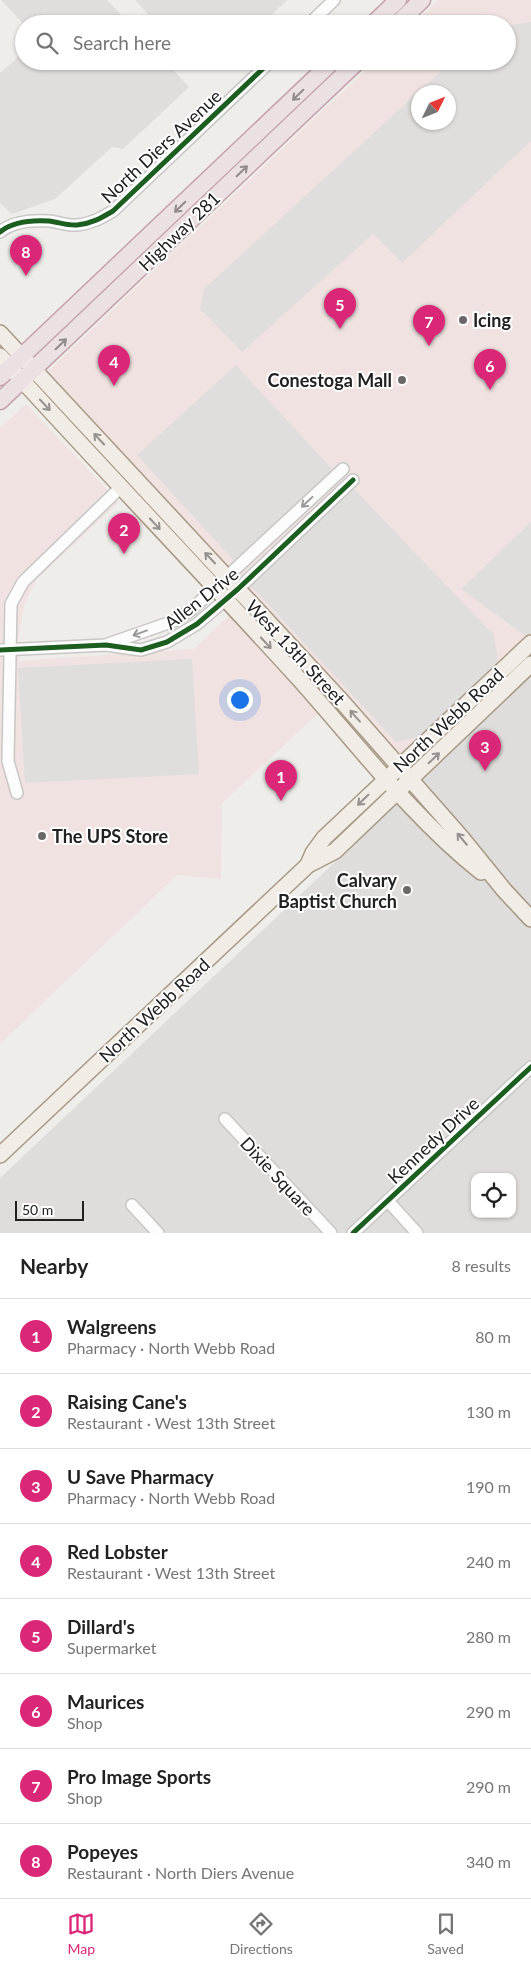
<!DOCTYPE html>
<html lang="en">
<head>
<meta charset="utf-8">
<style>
  body { margin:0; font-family:Lato,sans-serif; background:#f6f6f6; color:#222 }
  .controls { position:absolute; right:15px; bottom:15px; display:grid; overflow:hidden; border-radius:10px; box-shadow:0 1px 4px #0004 }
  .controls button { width:45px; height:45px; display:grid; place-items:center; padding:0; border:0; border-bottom:1px solid #e0e0e0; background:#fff; color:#222; font:25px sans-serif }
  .compass { position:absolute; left:411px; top:85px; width:45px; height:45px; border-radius:50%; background:#fff; box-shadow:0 1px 4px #0004; rotate:47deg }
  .scale { position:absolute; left:15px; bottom:12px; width:69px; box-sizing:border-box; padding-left:5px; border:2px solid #212121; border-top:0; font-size:14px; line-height:18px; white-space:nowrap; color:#212121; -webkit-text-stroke:4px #fff; paint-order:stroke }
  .you { position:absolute; left:239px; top:699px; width:18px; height:18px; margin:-12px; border:4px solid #fff; border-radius:50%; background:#1a73e8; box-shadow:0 0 0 8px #1a73e833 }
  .badge { display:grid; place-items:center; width:32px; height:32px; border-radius:50%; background:#db2777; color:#fff; font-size:16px; font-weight:700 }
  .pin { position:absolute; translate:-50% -41px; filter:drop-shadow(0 1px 2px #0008) }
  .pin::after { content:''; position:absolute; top:26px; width:18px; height:15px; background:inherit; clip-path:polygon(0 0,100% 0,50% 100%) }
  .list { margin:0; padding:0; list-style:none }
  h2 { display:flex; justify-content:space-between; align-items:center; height:65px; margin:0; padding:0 20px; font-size:21px }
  h2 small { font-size:16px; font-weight:400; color:#767676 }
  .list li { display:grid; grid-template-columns:32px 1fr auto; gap:15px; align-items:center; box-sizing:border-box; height:75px; padding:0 20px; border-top:1px solid #e0e0e0 }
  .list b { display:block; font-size:19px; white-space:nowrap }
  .list p { margin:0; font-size:16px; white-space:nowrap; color:#767676 }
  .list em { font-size:16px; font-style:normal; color:#767676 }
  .icon { flex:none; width:28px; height:28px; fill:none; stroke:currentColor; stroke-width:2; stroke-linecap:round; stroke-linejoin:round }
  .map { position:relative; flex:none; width:531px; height:1233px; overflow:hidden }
  .search { position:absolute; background:#fff; box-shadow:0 1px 4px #0004; left:15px; right:15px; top:15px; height:55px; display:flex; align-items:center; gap:12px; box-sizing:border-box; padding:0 18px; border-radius:28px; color:#767676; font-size:19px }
  .sheet { height:665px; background:#fff }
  nav { display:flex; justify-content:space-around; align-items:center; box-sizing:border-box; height:70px; border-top:1px solid #e0e0e0; background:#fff; font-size:14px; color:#767676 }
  nav a { display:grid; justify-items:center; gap:2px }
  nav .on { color:#db2777 }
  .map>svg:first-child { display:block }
</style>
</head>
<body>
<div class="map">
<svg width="531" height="1233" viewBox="0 0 531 1233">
  <rect width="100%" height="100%" fill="#efedea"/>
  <path fill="#dedddb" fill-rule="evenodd" d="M527 637 531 639V1233H0V1178L406 795 399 758ZM475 1177H512V1214H475Z"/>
  <g fill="#f0e2e0" fill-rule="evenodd">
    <path d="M439 0H531V633L399 758 44 375 375 61H507V24H414ZM418 92H448V122H418Z"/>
    <polygon points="26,404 119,502 37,579 24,605 18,642 19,661 194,649 232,613 322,710 222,803 221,879 177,875 0,1044 0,428"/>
  </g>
  <g fill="#dfdedd" fill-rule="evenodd">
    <polygon points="1,0 107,0 130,24 24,24"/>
    <polygon points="135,0 287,0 262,24 157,24"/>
    <path d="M531 22V141L402 263 373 234 242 352 200 309 204 289 452 61H507V26ZM418 92H448V122H418Z"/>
    <polygon points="24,52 24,61 165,61 189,87 123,149 112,147 55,199 12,214 0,203 0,73"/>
    <polygon points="236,365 333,470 234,561 137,455"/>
    <polygon points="354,489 494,635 498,662 419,737 396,742 250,585"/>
    <polygon points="531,522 531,633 527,637 461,589"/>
    <polygon points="192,659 199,774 25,783 18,668"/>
  </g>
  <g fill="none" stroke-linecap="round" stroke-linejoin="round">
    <g stroke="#c8c7c6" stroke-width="14">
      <g id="minor">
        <polyline points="309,24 334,0"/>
        <path d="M0 232C13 221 33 220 49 221 58 222 68 226 77 225 91 224 101 218 113 211L271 61"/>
        <polyline points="108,644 174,621 191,610 343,469"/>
        <polyline points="0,650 106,645 141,650 167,642 197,624 238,589 353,480"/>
        <polyline points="17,793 8,761 11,604 23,582 121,487"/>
        <polyline points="225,1119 331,1233"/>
        <polyline points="388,1201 417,1233"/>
        <polyline points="132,1205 158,1233"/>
        <polyline points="353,1233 531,1067"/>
      </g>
    </g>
    <g stroke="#a69a86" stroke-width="18">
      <g id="major">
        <polyline points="0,333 338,697 461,837 504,890 531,919"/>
        <path d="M0 356C99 465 201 571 300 680 358 745 412 817 481 872"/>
        <polyline points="308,865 313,853 324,838 531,643"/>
        <polyline points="0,1155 308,865 335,851 531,664"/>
      </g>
    </g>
    <g stroke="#c4a2ac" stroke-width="19">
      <g id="highway">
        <polyline points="373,24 398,0"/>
        <polyline points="397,24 422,0"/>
        <polyline points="0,377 333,61"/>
        <polyline points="0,401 358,61"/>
      </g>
    </g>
    <use href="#minor" stroke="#fdfcfc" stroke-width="11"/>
    <use href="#major" stroke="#f2ece7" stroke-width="15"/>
    <use href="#highway" stroke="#ebe0e2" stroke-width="16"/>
    <g stroke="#fff" stroke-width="8">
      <g id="cycleway">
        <path d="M0 232C13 221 33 220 49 221 58 222 68 226 77 225 91 224 101 218 113 211L271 61"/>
        <polyline points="0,650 106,645 141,650 167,642 197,624 238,589 353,480"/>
        <polyline points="353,1233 531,1067"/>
      </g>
    </g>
    <use href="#cycleway" stroke="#1b5e20" stroke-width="5"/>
  </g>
  <defs><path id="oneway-shaft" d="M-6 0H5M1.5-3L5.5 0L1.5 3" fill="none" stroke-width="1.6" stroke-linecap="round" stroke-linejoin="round" transform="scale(1.25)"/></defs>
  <g stroke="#908a8b">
    <use href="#oneway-shaft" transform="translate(298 95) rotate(136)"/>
    <use href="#oneway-shaft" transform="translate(242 171) rotate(-44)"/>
    <use href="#oneway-shaft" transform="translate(180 207) rotate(136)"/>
    <use href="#oneway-shaft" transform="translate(61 344) rotate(-44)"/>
  </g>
  <g stroke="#94918e">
    <use href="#oneway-shaft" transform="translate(45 405) rotate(47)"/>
    <use href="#oneway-shaft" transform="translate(99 439) rotate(-133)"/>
    <use href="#oneway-shaft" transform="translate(155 524) rotate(47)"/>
    <use href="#oneway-shaft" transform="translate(210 558) rotate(-133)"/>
    <use href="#oneway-shaft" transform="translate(266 643) rotate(47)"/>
    <use href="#oneway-shaft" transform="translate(355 716) rotate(-131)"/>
    <use href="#oneway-shaft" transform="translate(434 758) rotate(-44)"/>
    <use href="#oneway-shaft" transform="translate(363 800) rotate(136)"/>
    <use href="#oneway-shaft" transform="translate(462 839) rotate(-130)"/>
  </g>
  <g stroke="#9a9999">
    <use href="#oneway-shaft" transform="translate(307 502) rotate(137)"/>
    <use href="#oneway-shaft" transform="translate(140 633) rotate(160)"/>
  </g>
  <g fill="#696867" stroke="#fff" stroke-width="2">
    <circle cx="463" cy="320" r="5"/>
    <circle cx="402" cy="380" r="5"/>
    <circle cx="42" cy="836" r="5"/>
    <circle cx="407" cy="890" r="5"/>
  </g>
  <g text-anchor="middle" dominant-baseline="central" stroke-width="4" stroke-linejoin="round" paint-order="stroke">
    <g font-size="18" fill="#212121" stroke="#fff">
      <text transform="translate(161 146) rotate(-43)">North Diers Avenue</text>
      <text transform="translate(179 231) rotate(-44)">Highway 281</text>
      <text transform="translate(201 598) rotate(-38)">Allen Drive</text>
      <text transform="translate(296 652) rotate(47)">West 13th Street</text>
      <text transform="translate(448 720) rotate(-43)">North Webb Road</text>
      <text transform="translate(154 1010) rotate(-43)">North Webb Road</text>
      <text transform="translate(433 1140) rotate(-43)">Kennedy Drive</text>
      <text transform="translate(278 1176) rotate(47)">Dixie Square</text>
    </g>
    <g font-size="18" font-weight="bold" fill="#212121" stroke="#fff" text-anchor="start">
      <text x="473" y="320">Icing</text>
      <text x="392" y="380" text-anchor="end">Conestoga Mall</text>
      <text x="52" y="836">The UPS Store</text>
      <text x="397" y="880" text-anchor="end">Calvary<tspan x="397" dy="21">Baptist Church</tspan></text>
    </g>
  </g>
</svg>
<div class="controls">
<button><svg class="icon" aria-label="locate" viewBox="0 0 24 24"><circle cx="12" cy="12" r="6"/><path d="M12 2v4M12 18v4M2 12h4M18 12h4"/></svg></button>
</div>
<svg class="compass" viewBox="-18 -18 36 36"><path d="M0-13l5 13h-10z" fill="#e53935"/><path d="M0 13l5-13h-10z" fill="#767676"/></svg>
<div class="scale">50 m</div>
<div class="you"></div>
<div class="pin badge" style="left:281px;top:801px">1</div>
<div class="pin badge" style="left:124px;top:554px">2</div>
<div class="pin badge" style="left:485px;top:771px">3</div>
<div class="pin badge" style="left:114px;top:386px">4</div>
<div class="pin badge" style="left:340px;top:329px">5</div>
<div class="pin badge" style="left:490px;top:390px">6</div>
<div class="pin badge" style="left:429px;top:346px">7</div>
<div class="pin badge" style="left:26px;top:276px">8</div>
<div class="search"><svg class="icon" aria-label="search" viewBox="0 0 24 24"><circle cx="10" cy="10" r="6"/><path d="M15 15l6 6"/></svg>Search here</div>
</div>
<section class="sheet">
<h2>Nearby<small>8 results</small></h2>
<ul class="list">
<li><span class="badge">1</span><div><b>Walgreens</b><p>Pharmacy · North Webb Road</p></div><em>80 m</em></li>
<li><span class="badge">2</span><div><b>Raising Cane's</b><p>Restaurant · West 13th Street</p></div><em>130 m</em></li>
<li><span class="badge">3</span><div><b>U Save Pharmacy</b><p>Pharmacy · North Webb Road</p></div><em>190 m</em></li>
<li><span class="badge">4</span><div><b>Red Lobster</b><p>Restaurant · West 13th Street</p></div><em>240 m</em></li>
<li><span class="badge">5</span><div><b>Dillard's</b><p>Supermarket</p></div><em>280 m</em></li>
<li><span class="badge">6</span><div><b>Maurices</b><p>Shop</p></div><em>290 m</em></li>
<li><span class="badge">7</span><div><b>Pro Image Sports</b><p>Shop</p></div><em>290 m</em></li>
<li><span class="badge">8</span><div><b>Popeyes</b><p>Restaurant · North Diers Avenue</p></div><em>340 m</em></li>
</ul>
</section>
<nav>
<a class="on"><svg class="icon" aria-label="map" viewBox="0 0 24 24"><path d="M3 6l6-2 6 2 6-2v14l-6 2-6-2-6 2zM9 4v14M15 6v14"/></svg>Map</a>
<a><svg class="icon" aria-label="directions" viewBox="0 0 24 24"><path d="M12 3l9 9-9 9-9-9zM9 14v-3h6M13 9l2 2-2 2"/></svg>Directions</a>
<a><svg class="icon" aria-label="saved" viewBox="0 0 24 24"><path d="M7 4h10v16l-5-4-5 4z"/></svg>Saved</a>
</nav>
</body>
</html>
